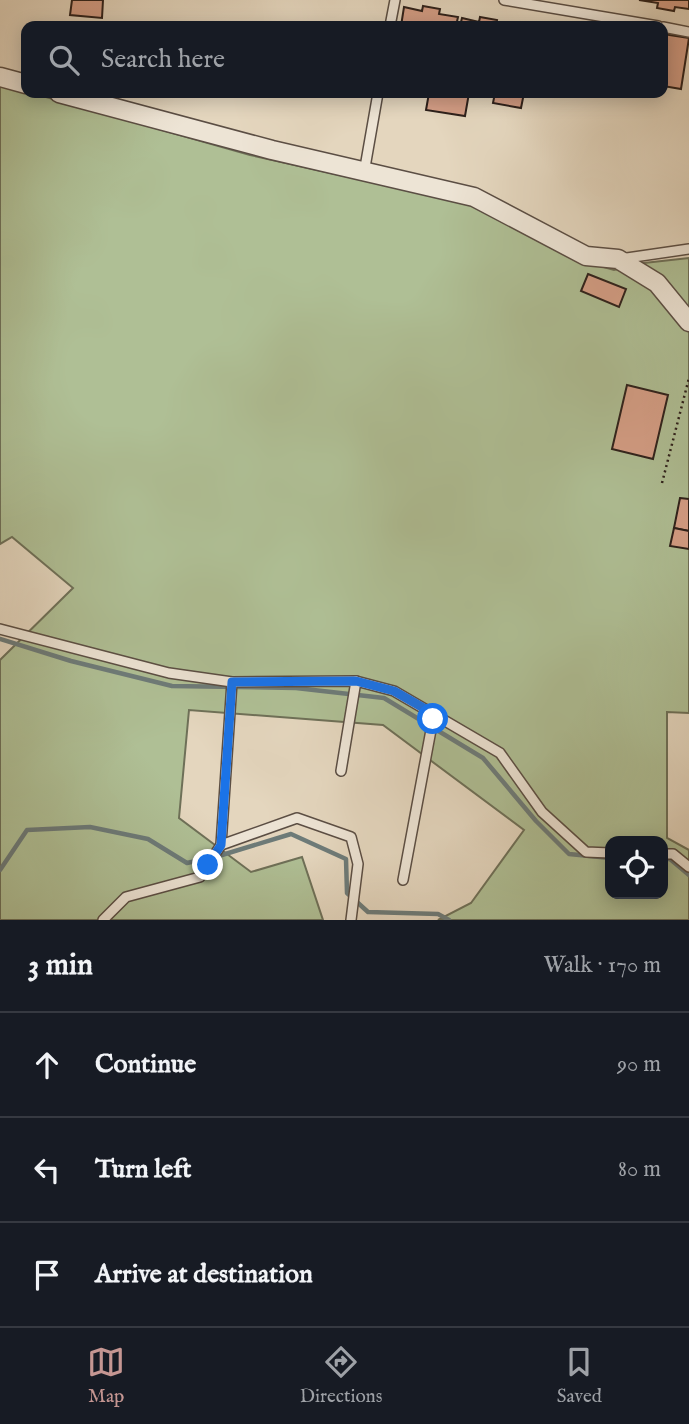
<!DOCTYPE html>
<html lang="en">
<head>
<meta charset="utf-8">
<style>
  body { margin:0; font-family:"IM FELL English",serif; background:#20242c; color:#f1f3f6 }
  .controls { position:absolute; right:21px; bottom:21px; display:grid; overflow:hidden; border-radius:14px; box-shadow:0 4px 18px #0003 }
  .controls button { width:63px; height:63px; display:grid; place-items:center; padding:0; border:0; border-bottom:2px solid #363941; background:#171b24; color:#f1f3f6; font:35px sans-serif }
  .stop { position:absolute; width:21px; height:21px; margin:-16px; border:5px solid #1a73e8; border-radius:50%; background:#fff }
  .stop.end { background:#1a73e8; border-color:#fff; box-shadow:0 2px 7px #0008 }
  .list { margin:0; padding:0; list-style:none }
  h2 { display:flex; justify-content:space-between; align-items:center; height:91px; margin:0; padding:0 28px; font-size:30px }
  h2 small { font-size:23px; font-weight:400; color:#9ea1a6 }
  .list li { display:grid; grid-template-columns:46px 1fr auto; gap:21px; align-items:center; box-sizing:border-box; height:105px; padding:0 28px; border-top:2px solid #363941 }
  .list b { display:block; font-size:26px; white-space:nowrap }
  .list em { font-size:23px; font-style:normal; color:#9ea1a6 }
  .icon { flex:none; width:38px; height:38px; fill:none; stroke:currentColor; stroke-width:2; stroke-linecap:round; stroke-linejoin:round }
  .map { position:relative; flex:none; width:689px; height:920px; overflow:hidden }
  .search { position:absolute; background:#171b24; box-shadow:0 4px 18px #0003; left:21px; right:21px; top:21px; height:77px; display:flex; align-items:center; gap:18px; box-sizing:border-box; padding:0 24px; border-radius:14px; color:#9ea1a6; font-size:26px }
  .sheet { height:406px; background:#171b24 }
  nav { display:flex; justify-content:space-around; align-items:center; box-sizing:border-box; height:98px; border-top:2px solid #363941; background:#171b24; font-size:19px; color:#9ea1a6 }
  nav a { display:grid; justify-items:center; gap:4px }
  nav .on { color:#c59692 }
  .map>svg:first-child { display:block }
</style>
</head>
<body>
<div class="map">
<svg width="689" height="920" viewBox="0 0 689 920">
  <rect width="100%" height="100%" fill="#e4d6be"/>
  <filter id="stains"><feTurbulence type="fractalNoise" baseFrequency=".00286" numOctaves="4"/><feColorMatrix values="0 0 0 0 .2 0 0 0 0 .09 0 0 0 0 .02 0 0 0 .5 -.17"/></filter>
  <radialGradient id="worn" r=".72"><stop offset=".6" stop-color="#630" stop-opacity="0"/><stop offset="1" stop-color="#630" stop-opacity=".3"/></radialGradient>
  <path fill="#afbf95" stroke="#6e7058" stroke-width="2" fill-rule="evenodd" d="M0 84 26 91V93H32L250 155 470 204 579 260 614 270 644 263 689 258V713L667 712V838L689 850V920H438L471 903 524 830 383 725 189 710 179 818 251 872 302 857 323 920H0V660L73 588 12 537 0 544ZM610 841H663V894H610Z"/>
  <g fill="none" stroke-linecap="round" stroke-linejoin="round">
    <g stroke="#6d7b79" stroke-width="4.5">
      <polyline points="0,639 71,661 172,686 296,688 384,698 483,758 536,821 569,854 610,858"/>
      <polyline points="663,859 670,859 689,875"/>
      <polyline points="0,870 27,830 90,827 148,839 187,863 222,855 291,834 346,859 347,893 368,912 438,914 449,920"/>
    </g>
  </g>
  <g fill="#d69f87" stroke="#2d201b" stroke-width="2">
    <polygon points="72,0 103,0 102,18 70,15"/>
    <polygon points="639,0 689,0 689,9 675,7 674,11 657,8 658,3"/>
    <polygon points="423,6 440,9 439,14 458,17 456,26 401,26 404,7 422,11"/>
    <polygon points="480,17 497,20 496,25 505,26 460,26 462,18 479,22"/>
    <polygon points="663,34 689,38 681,89 663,86"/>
    <polygon points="429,93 469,93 465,116 426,110"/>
    <polygon points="495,93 524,93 521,108 493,103"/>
    <polygon points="588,274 626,289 619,307 581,291"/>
    <polygon points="627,385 668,395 653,459 612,449"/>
    <polygon points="680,498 689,499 689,531 674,528"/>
    <polygon points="674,528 689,531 689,549 670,546"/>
  </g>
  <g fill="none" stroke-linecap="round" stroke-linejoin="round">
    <g stroke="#5b4e44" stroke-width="12">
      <g id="lane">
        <polyline points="504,0 658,26"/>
        <polyline points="390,26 395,0"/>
        <polyline points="663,27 689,32"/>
        <polyline points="364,173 378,93"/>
        <polyline points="620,259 689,249"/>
        <polyline points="0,629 169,673 232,682 356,681 394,691 500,753 542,812 586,852 610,853"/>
        <polyline points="341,771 356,681"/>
        <polyline points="221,845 297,818 351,837 358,864 351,920"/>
        <polyline points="663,854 673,854 689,867"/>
        <polyline points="403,880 434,714"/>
        <polyline points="103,920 126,897 200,877 221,845 232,682"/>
      </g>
    </g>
    <g stroke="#5b4e44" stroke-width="21">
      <g id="street">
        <polyline points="0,77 26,84"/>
        <polyline points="59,93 272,150 474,197 586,256 618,259 657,283 689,322"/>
      </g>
    </g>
    <polyline stroke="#2d201b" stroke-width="2.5" stroke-dasharray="2 3.5" stroke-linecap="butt" points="662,483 689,378"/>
    <use href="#lane" stroke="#ede4d5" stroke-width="9"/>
    <use href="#street" stroke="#ede4d5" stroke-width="18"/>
  </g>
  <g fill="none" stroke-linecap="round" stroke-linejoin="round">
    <polyline stroke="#1a73e8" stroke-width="9" points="208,865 221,845 232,682 356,681 394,691 434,714 433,719"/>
  </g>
  <rect width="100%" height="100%" filter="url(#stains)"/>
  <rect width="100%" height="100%" fill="url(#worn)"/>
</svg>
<div class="controls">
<button><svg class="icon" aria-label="locate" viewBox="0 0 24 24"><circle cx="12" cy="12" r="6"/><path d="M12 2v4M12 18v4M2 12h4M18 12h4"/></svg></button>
</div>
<div class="stop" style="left:433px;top:719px"></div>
<div class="stop end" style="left:208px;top:865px"></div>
<div class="search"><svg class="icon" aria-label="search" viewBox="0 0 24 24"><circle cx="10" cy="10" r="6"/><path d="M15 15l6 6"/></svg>Search here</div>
</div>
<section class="sheet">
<h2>3 min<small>Walk · 170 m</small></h2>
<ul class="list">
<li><svg class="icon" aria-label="ahead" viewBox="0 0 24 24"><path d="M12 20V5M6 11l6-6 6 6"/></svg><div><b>Continue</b></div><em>90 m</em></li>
<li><svg class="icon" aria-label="left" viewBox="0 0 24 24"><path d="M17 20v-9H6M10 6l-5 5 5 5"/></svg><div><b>Turn left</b></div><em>80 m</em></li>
<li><svg class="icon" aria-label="arrive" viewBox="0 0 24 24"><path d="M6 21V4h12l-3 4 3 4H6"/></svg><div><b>Arrive at destination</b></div></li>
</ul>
</section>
<nav>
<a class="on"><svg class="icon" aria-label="map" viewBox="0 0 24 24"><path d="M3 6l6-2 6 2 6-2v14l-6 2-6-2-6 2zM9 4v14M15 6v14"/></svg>Map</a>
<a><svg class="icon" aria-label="directions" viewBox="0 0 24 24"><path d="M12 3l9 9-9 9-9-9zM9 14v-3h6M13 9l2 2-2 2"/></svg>Directions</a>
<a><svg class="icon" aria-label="saved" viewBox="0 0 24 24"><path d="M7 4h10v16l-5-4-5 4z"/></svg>Saved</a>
</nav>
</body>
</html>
